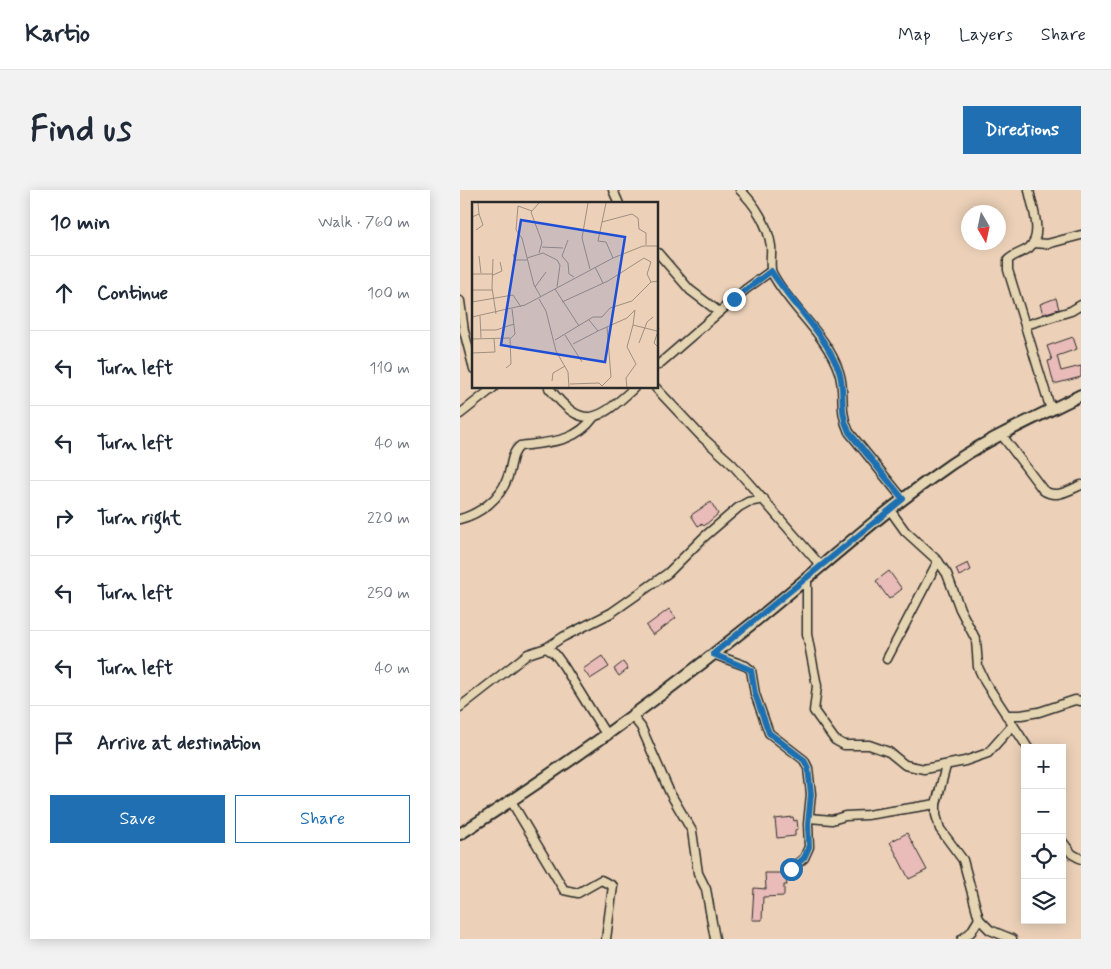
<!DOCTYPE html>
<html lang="en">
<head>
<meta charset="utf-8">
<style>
  body { margin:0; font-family:Mynerve,sans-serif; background:#f2f2f3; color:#1f2937 }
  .controls { position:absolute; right:15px; bottom:15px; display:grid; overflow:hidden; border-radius:0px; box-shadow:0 2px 12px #0003 }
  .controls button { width:45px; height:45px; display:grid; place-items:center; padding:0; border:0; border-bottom:1px solid #e0e1e3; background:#fff; color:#1f2937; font:25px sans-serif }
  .compass { position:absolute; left:501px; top:15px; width:45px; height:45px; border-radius:50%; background:#fff; box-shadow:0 2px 12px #0003; rotate:171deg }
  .stop { position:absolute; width:15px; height:15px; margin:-11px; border:4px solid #1f6fb2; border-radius:50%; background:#fff }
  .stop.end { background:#1f6fb2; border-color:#fff; box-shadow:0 1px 5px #0008 }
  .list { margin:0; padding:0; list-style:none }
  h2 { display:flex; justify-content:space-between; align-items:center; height:65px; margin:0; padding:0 20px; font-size:21px }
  h2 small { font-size:16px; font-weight:400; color:#747a83 }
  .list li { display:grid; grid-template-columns:32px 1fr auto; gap:15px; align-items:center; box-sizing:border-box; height:75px; padding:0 20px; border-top:1px solid #e0e1e3 }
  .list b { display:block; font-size:19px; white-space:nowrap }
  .list em { font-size:16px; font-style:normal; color:#747a83 }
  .actions { display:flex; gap:10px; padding:15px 20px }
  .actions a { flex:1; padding:11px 0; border:1px solid #1f6fb2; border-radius:0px; text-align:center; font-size:18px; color:#1f6fb2 }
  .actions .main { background:#1f6fb2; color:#fff }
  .icon { flex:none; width:28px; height:28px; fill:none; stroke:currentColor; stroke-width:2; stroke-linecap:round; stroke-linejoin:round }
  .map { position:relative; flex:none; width:621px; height:749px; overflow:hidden; border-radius:0px }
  header { display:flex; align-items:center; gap:30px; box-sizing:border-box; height:70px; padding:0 25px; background:#fff; border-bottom:1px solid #e0e1e3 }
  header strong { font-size:24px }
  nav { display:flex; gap:28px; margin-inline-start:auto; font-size:18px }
  .intro { display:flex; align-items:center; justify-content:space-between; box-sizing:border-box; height:120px; padding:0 30px }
  h1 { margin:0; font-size:35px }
  .button { padding:12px 22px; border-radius:0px; background:#1f6fb2; color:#fff; font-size:18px; font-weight:700 }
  main { display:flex; gap:30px; padding:0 30px }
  aside { flex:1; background:#fff; border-radius:0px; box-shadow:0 2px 12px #0003 }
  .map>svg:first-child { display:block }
</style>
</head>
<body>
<header>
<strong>Kartio</strong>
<nav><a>Map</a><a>Layers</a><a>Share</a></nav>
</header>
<div class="intro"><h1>Find us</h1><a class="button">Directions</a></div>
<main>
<aside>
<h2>10 min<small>Walk · 760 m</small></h2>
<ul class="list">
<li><svg class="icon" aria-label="ahead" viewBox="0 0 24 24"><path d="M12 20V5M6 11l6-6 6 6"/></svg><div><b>Continue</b></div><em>100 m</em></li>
<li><svg class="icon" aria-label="left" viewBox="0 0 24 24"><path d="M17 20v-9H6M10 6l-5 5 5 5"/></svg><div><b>Turn left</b></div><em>110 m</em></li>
<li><svg class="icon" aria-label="left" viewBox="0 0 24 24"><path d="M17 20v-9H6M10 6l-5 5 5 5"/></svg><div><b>Turn left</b></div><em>40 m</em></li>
<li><svg class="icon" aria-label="right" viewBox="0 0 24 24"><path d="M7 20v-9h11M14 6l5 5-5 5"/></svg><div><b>Turn right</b></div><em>220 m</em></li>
<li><svg class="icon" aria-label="left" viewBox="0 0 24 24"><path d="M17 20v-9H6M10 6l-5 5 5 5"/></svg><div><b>Turn left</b></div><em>250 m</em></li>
<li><svg class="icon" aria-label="left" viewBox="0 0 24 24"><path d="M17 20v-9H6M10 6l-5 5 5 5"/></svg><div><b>Turn left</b></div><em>40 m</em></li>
<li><svg class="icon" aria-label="arrive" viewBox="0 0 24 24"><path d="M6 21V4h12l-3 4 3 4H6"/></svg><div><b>Arrive at destination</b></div></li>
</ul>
<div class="actions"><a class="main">Save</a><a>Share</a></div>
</aside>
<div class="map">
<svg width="621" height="749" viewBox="0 0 621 749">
  <rect width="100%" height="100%" fill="#ecd1b8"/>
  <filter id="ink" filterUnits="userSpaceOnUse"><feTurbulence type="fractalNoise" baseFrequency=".02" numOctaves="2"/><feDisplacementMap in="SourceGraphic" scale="10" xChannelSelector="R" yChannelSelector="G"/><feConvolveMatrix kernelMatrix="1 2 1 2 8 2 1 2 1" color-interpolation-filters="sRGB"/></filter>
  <g filter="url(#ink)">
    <g fill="#e9bbb9" stroke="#2b2b2b">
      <polygon points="596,108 599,119 583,124 580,114"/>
      <polygon points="613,147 617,159 597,166 601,181 621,176 621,187 594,194 588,171 592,170 587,156"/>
      <polygon points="251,312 258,324 244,336 242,334 238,336 231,325"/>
      <polygon points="508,373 511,380 499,386 496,379"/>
      <polygon points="429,381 442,399 429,409 416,391"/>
      <polygon points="209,419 216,428 193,445 186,436"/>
      <polygon points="142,466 149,477 130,489 123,479"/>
      <polygon points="163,472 168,479 159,486 154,479"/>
      <polygon points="333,627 334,631 337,630 338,639 335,640 335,646 317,648 315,629"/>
      <polygon points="447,643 467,680 449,689 430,652"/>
      <polygon points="305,683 322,683 324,689 326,689 327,695 324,695 324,706 303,707 302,730 292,730 294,698 306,699"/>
    </g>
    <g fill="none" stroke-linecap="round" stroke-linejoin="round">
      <g stroke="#2b2b2b" stroke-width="11">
        <g id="street">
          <polyline points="153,0 159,14"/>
          <path d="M280 0C295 14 308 35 311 56 312 64 309 76 312 83 330 118 366 143 379 182 386 203 378 219 389 242L443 309"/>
          <path d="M569 0C572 17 584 45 569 58 562 63 554 64 548 70V80L591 220"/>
          <polyline points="573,53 587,54 621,45"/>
          <polyline points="198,63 230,100 259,122"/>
          <polyline points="0,111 4,141 14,179"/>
          <polyline points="566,135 611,121 621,115"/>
          <polyline points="198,175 286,99 311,81"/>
          <path d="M89 198C123 241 137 232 174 198"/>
          <polyline points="196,198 241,246 272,274 361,376"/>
          <polyline points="0,224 33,198"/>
          <path d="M541 244 583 300C595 309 608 301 621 295"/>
          <polyline points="430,320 445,341 478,371 487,384 500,419 516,450 518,477 525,492 568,558"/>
          <path d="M0 329C19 324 40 309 47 289 52 278 50 264 60 256 89 252 115 253 134 227"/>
          <polyline points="347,388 347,444 357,496 354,521 375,550 384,555 409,555 429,562 445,575 464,579 505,571 528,563 552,536"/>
          <polyline points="86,458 95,464 103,475 147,546"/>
          <polyline points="253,464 286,476 291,480 295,504 309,543 344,570 348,578 351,604 348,634 349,657 344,668 331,679"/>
          <polyline points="427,469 478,371"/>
          <polyline points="0,517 68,464 86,458 103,447 151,423 208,383 244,347 279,317 288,312 304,309"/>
          <polyline points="546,525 561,525 579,522 615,510 621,511"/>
          <polyline points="172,526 181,537 210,603 232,641 238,683 246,699 255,749"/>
          <polyline points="486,576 476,614 476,625 480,639 503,670 519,729 530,740 552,749"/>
          <polyline points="51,611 104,700 118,703 141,690 153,696 146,749"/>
          <polyline points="349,628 372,630 385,626 407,625 476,614"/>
          <polyline points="602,651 612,664 621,669"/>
          <polyline points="502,749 511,742 519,729"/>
        </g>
      </g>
      <g stroke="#2b2b2b" stroke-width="14">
        <path id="secondary" d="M0 644C100 580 196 511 289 436 353 385 413 329 480 282 524 250 573 229 621 205"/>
      </g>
      <use href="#street" stroke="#e6d5b2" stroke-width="8"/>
      <use href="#secondary" stroke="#e6d5b2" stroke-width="10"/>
    </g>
  </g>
  <g fill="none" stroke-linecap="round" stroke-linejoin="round" filter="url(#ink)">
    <path stroke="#1f6fb2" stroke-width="6" d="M274 109 311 81C332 113 365 144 379 181 386 201 378 219 389 242L443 309 253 464 291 480 295 504 309 543 344 570 348 578 351 604 348 634 349 657 344 668 331 679"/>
  </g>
  <g transform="translate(12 12)">
    <rect width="186" height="186" fill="#ecd1b8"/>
    <path fill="none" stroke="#9f8f80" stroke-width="1" d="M67 1 59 10 70 40 67 51M116 1 110 36 118 67M134 1 126 39 134 40 141 56M60 9 46 4 44 28 50 36 62 83 69 95M0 15 7 12 6 1M130 20 160 12 166 16 167 27 174 31V43M4 28 11 23 7 12M96 38 90 54 96 61 97 72 102 75M70 45 91 46M41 52 43 58H55M7 54 9 71M55 56 71 51 85 58 88 63 85 85M21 57 20 86 24 112M123 65 131 81M0 72H21M21 73 30 69 28 60M63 85 74 70M83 87 107 124M0 88H20M67 97 74 109 84 149 96 170 97 186M0 100 41 93 49 105M90 100 136 79 172 56 179 60 175 72 179 80M163 108 161 123 185 129M8 114 9 136M0 115 53 103 141 56 171 44H187M187 126 182 141 187 146M9 128H24L42 122M126 129 155 116 163 108M93 133 110 160M0 137 38 136M83 138 121 115H130L138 106 160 99 179 80 187 79M167 141 175 120 181 115M101 142 126 129 117 118M0 151 23 150 22 137M34 166 39 162 38 137 43 132 40 107M80 179 81 171 93 164M98 182 127 181 130 184M130 184 139 175 135 125M155 186 154 176 164 162 155 145 161 123"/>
    <path fill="#1d4ed8" fill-opacity="0.15" stroke="#1d4ed8" stroke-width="2.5" d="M49 18 153 35 133 160 29 143Z"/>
    <rect width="186" height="186" fill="none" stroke="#2b2b2b" stroke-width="2.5"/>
  </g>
</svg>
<div class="controls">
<button>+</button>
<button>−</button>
<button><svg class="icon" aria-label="locate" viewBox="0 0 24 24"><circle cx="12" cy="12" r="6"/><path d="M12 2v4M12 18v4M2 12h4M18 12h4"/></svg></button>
<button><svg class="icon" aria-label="layers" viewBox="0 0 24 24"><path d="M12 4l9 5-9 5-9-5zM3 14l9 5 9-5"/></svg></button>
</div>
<svg class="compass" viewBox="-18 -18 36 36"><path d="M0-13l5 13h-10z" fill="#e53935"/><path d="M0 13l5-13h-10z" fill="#747a83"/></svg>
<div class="stop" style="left:331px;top:679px"></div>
<div class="stop end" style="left:274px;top:109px"></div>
</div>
</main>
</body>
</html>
